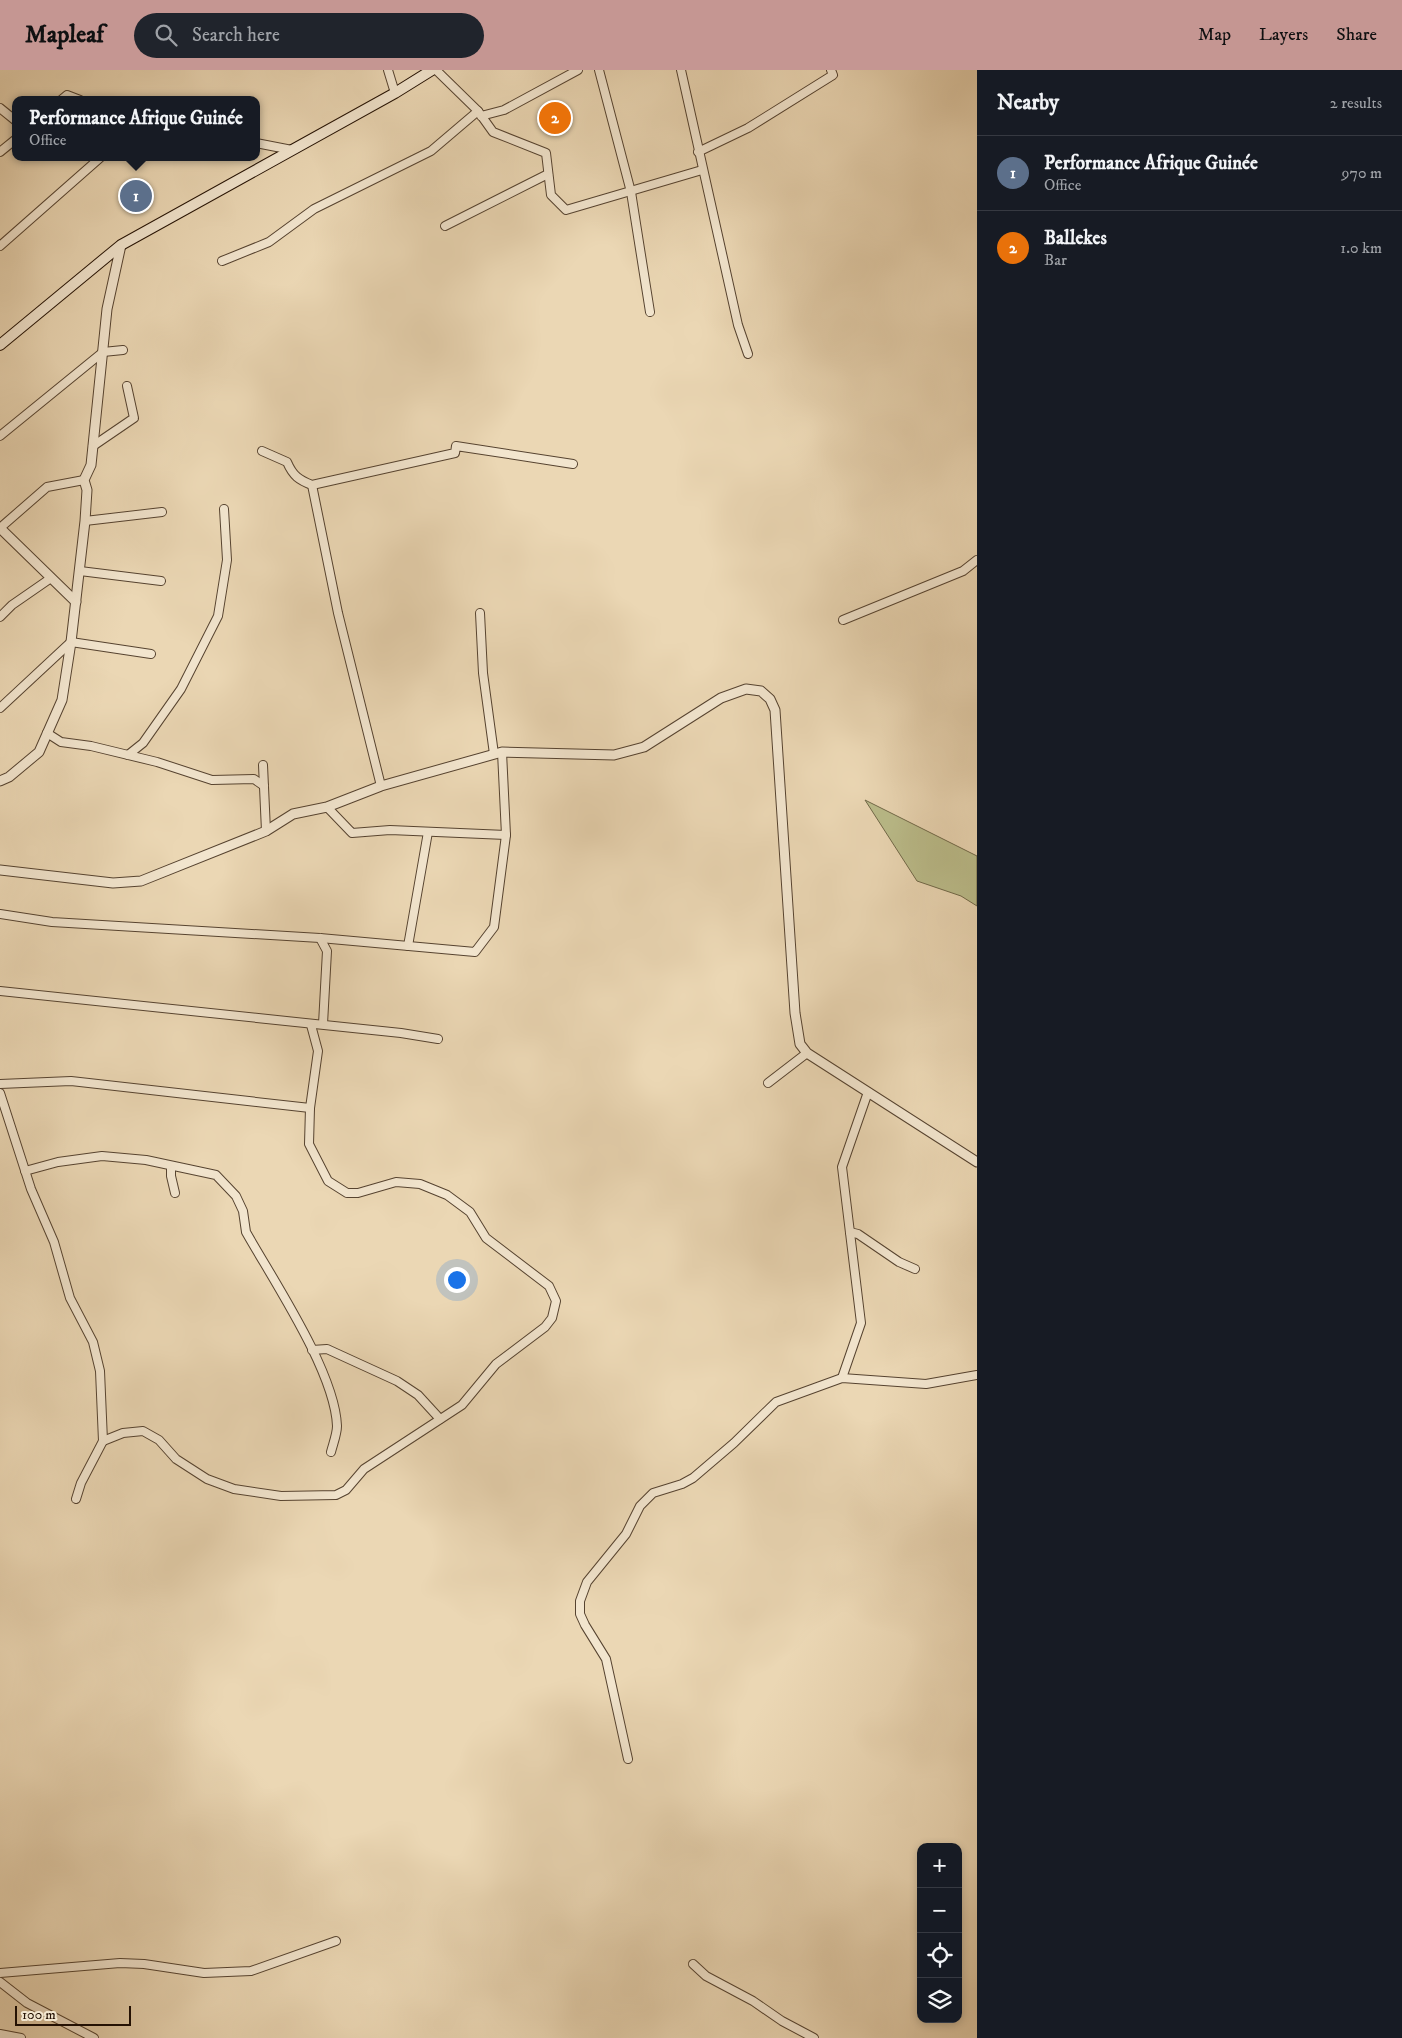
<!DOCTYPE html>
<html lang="en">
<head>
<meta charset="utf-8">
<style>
  body { margin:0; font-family:"IM FELL DW Pica",serif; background:#20242c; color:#f1f3f6 }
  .controls { position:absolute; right:15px; bottom:15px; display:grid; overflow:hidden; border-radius:10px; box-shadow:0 2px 8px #0003 }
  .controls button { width:45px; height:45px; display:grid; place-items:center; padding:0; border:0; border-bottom:1px solid #363941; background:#171b24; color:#f1f3f6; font:25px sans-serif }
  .scale { position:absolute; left:15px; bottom:12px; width:116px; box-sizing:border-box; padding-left:5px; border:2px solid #251204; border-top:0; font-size:14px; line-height:18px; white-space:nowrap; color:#251204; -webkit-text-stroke:4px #f2e5ce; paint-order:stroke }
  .you { position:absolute; left:456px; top:1209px; width:18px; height:18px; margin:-12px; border:4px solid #fff; border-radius:50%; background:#1a73e8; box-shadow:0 0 0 8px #1a73e833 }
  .badge { display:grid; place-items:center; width:32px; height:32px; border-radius:50%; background:#c59692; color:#fff; font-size:16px; font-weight:700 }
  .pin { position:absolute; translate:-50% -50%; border:2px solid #fff; box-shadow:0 1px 5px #0006 }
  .popup { position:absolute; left:12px; top:26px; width:248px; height:65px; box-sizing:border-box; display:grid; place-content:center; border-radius:10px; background:#171b24; filter:drop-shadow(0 1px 4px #0005); font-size:16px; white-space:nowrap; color:#9ea1a6 }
  .popup b { font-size:19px; color:#f1f3f6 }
  .popup::after { content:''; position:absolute; left:50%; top:100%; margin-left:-10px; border:10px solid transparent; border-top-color:#171b24 }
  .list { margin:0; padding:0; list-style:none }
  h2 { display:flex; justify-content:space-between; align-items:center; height:65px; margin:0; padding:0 20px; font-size:21px }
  h2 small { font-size:16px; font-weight:400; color:#9ea1a6 }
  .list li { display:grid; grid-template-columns:32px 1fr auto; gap:15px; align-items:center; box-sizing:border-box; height:75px; padding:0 20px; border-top:1px solid #363941 }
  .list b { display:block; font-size:19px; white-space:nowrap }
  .list p { margin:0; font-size:16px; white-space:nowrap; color:#9ea1a6 }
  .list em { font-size:16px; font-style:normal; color:#9ea1a6 }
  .icon { flex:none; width:28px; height:28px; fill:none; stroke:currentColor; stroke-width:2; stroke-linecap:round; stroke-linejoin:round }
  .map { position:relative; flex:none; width:977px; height:1968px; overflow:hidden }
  header { display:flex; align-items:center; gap:30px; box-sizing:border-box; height:70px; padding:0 25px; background:#c59692; color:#111 }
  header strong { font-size:24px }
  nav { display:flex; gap:28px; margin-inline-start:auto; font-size:18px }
  .search { width:350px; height:45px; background:#20242c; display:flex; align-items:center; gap:12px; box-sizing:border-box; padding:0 18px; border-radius:28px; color:#9ea1a6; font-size:19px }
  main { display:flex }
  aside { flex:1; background:#171b24 }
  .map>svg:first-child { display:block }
</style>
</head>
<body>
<header>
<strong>Mapleaf</strong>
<div class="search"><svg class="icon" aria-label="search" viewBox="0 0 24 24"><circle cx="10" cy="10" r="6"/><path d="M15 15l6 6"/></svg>Search here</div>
<nav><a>Map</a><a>Layers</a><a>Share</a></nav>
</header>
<main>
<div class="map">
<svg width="977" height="1968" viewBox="0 0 977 1968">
  <rect width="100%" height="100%" fill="#ebd7b4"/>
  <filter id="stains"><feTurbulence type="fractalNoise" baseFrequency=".004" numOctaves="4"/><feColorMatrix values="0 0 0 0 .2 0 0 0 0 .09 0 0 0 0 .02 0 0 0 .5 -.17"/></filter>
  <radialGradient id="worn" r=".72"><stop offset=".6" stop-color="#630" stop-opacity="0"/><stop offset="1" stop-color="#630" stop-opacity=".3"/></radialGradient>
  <polygon fill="#bbbd8b" stroke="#706848" points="865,730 977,786 977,836 961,826 917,811"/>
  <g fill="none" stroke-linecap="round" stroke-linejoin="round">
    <g stroke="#564330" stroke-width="10">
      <g id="minor">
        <polyline points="388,0 395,23"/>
        <polyline points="436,0 478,41 493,62 546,83 551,125 566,140 702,100"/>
        <polyline points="599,0 631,122 650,242"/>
        <polyline points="681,0 738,255 748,284"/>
        <polyline points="61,30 67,25 80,30"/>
        <polyline points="0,38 16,51"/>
        <polyline points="481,46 504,40 578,0"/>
        <polyline points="256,73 292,80"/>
        <polyline points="0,82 16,69"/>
        <polyline points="698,82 748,58 833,5 831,0"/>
        <polyline points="445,156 548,104"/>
        <polyline points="0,176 101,87"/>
        <polyline points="222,191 269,172 314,139 431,81 478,41"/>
        <polyline points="0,366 103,282 123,280"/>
        <polyline points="93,376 134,348 127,316"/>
        <path d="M262 381 287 392C293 406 299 410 312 415L455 383 456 376 573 394"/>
        <polyline points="312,415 338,543 381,716"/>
        <polyline points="85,451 162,442"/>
        <polyline points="0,458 47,417 84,410"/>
        <polyline points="80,501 161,511"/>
        <polyline points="480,543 483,603 494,684"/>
        <polyline points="0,547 12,535 51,508"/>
        <polyline points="843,550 963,501 977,490"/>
        <polyline points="0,638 71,572 151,584"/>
        <polyline points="47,663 61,672 91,676 157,692 212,710 254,709 264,716"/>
        <polyline points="128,685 143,673 181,619 218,546 227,490 224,439"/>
        <polyline points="263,695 266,761"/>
        <polyline points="327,737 352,763 390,760 506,765"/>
        <polyline points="0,844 52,852 320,868 475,882 494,857 506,765 502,682"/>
        <polyline points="320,868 327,881 323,954"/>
        <polyline points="408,876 428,762"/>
        <polyline points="0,921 401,963 438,969"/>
        <polyline points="768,1013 807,983"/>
        <polyline points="0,1014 71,1011 310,1038"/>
        <polyline points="0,1023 31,1119 54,1172 70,1228 93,1272 100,1301 103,1371 81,1413 76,1429"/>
        <polyline points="171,1097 171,1106 175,1123"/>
        <path d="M25 1101 58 1092 102 1086 146 1090 216 1105 236 1126 243 1141 246 1162C273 1210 335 1302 337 1356 337 1364 333 1374 331 1382"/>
        <polyline points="850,1162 858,1164 899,1192 915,1199"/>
        <polyline points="312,1280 327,1279 397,1311 418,1325 440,1349"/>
        <polyline points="842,1308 861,1253 842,1097 868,1022"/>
        <polyline points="103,1371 123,1363 143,1361 159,1370 176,1389 207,1409 234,1419 281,1426 336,1425 346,1420 364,1399 462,1335 496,1294 545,1257 552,1248 556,1231 549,1216 486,1168 470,1142 447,1125 420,1114 396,1112 358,1123 347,1123 328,1111 309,1074 310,1038 318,981 311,955"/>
        <polyline points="628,1689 606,1589 585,1555 580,1544 580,1531 587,1512 626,1464 640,1436 653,1423 682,1414 693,1408 734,1373 776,1332 842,1308 926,1314 977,1305"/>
        <polyline points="693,1894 706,1906 753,1931 782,1951 814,1968"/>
        <polyline points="0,1903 120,1893 144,1894 204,1903 251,1901 336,1871"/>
        <polyline points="0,1912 27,1933 94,1968"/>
        <polyline points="0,1964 21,1968"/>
      </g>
    </g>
    <g stroke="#564330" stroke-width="11">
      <g id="tertiary">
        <polyline points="0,458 76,532"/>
        <polyline points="0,711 9,707 39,682 62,630 71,572 85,451 87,420 84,410 91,395 107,239 121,175"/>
        <polyline points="0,800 113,813 141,811 266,761 293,744 327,737 381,716 502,682 614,685 644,677 721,628 746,619 761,621 770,629 775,640 795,943 800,974 807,983 977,1092"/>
      </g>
    </g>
    <g stroke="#251204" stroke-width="12">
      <polyline id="secondary" points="0,275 121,175 395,23 432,0"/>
    </g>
    <use href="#minor" stroke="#f2e5ce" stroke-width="8"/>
    <use href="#tertiary" stroke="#f2e5ce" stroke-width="9"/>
    <use href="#secondary" stroke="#f2e5ce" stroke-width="10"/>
  </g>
  <rect width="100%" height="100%" filter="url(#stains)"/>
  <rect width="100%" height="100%" fill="url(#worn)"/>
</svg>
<div class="controls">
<button>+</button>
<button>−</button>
<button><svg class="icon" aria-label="locate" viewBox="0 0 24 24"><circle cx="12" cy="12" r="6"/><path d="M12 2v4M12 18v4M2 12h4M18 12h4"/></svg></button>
<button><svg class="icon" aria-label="layers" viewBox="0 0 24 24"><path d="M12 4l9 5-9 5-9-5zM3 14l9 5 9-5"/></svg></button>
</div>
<div class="scale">100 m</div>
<div class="you"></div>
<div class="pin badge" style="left:136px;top:126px;background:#5c6f8a">1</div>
<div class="popup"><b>Performance Afrique Guinée</b>Office</div>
<div class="pin badge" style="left:555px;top:48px;background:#e8710a">2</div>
</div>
<aside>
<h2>Nearby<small>2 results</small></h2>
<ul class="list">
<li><span class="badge" style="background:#5c6f8a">1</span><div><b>Performance Afrique Guinée</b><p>Office</p></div><em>970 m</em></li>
<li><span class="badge" style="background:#e8710a">2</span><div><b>Ballekes</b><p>Bar</p></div><em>1.0 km</em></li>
</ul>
</aside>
</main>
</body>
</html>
